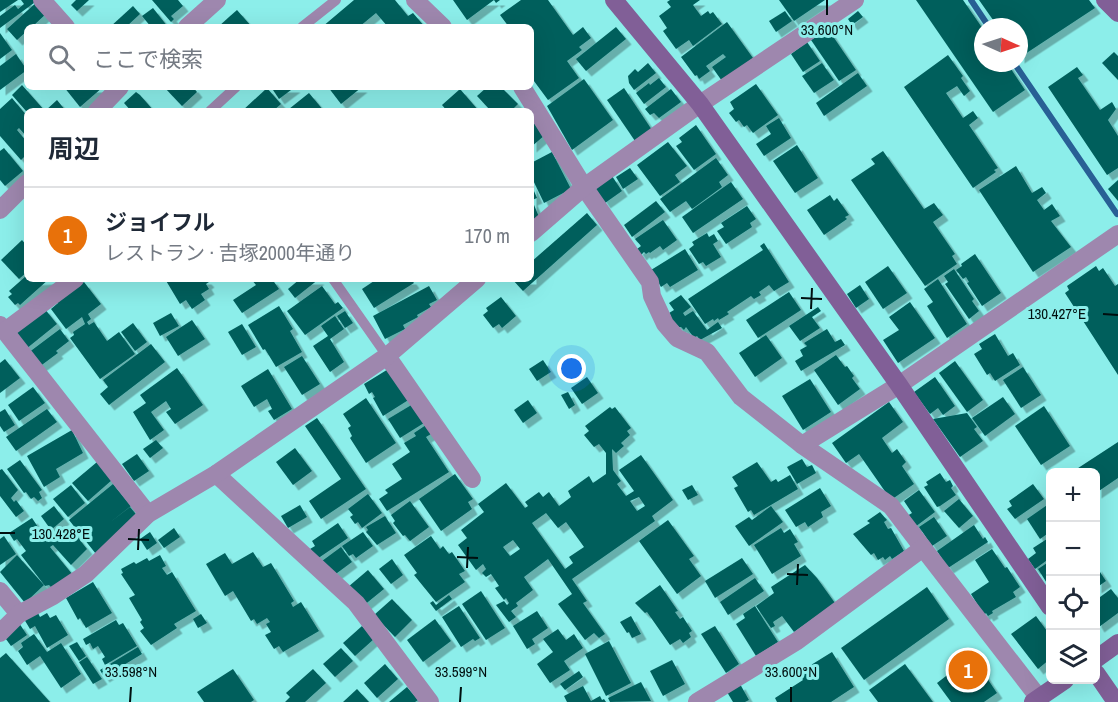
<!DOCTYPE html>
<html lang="ja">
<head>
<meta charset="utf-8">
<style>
  body { margin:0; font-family:"Archivo Narrow","Noto Sans JP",sans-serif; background:#f2f2f3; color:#1f2937 }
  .controls { position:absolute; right:18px; bottom:18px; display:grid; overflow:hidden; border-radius:9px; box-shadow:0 6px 24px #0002 }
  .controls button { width:54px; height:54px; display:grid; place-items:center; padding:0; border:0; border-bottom:2px solid #e0e1e3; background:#fff; color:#1f2937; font:30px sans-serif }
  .compass { position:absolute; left:974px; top:18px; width:54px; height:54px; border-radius:50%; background:#fff; box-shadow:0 6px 24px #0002; rotate:93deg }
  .you { position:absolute; left:572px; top:369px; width:21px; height:21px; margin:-15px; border:4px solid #fff; border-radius:50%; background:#1a73e8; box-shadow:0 0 0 9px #1a73e833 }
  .badge { display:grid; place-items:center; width:39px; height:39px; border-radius:50%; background:#b45309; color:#fff; font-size:20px; font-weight:700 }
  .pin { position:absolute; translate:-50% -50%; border:3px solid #fff; box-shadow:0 2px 6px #0006 }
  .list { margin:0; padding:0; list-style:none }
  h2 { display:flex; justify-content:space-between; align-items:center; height:78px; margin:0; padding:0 24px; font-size:26px }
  h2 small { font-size:20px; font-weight:400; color:#747a83 }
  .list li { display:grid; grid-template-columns:39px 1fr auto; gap:18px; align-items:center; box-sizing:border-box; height:96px; padding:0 24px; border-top:2px solid #e0e1e3 }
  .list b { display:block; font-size:22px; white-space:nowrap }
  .list p { margin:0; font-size:20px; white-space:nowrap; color:#747a83 }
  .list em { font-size:20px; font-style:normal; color:#747a83 }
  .icon { flex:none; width:33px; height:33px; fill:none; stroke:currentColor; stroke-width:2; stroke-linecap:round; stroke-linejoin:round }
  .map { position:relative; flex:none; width:1118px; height:702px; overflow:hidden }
  .search { position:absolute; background:#fff; box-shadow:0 6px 24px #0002; left:24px; top:24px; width:510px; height:66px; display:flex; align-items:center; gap:15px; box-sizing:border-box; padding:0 21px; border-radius:9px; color:#747a83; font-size:22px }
  .panel { position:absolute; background:#fff; box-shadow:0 6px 24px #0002; left:24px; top:108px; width:510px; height:174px; border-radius:9px }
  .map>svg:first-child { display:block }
</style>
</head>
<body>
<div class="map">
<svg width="1118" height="702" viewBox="0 0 1118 702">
  <defs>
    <filter id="shadow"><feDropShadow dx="5.5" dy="5.5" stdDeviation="0" flood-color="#0004"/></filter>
  </defs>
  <rect width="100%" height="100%" fill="#8ceeea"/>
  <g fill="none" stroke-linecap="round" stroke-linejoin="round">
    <g stroke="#286095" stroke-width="6">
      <polyline points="971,0 989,27"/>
      <polyline points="1014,63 1117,214"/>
    </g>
  </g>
  <g fill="#025f5c" fill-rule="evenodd" filter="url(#shadow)">
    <polygon points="0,0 18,0 0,12"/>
    <polygon points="21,0 38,0 0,28 0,16 15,5 18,9 24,4"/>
    <polygon points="76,0 89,0 77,11 71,5"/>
    <polygon points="152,0 178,0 183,6 171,16 174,19 171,22"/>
    <polygon points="354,0 395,0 408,16 413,13 425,27 388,27 376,13 359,27 322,27"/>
    <polygon points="453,0 500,0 496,3 494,0 467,20"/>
    <polygon points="521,0 548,0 573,35 583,27 591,38 579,47 582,50 567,61 579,78 548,100 531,77 531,27 509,27 500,15"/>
    <polygon points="670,0 700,0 693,5 701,16 708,11 710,14 713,12 722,24 693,46 689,40 676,49 663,31 667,28 659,16 671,7 667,2"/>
    <polygon points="779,0 825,0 794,21"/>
    <polygon points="916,0 963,0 983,29 983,63 1007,63 1025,90 993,112"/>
    <polygon points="979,0 1089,0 1095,8 1019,58 1019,27 998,27"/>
    <polygon points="38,1 48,12 32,27 27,27 27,31 17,40 7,29"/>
    <polygon points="133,6 140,14 126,27 110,27"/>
    <polygon points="153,8 168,27 151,27 142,16"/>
    <polygon points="237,10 252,27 218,27 229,17"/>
    <polygon points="785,11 792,21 776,32 769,21"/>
    <polygon points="858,11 863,17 852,25 848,19"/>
    <polygon points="727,22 753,58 722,81 712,67 726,57 723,54 706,66 710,71 699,79 697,75 695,76 681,57"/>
    <polygon points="616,27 626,39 586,71 576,59"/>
    <polygon points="828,29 856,70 839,81 811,40"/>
    <polygon points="0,33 12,50 0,59"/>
    <polygon points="807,42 820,61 803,72 791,54"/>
    <polygon points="1114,52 1118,56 1118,80 1102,63"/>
    <polygon points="16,54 27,70 0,90 0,66"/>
    <polygon points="948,55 963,76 961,78 970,91 964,96 957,86 946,93 963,118 973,111 978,118 969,125 998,168 994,170 996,172 973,188 904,87"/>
    <polygon points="648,63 656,73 634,90 629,83 628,76 635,69 638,72"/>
    <polygon points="822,63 834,80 814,93 802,76"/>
    <polygon points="1077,67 1083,75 1078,78 1100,110 1112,102 1116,109 1108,120 1118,136 1118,168 1107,175 1048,87"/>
    <polygon points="858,73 867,86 824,116 816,103"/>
    <polygon points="659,78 666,87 644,104 636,93 649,83 650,85"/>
    <polygon points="584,79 613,120 572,150 547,106"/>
    <polygon points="756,84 778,115 753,133 747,125 744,127 739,120 736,122 729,113 734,109 730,102"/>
    <polygon points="22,85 45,111 57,100 66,111 26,111 12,95"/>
    <polygon points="64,87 103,87 80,107"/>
    <polygon points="164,87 193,87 197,92 182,106"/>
    <polygon points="271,87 295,87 279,99"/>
    <polygon points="328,87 362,87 341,104"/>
    <polygon points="487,87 501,87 518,104 511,111 491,111 477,96"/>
    <polygon points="267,88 281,104 273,111 242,111"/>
    <polygon points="624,88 652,130 635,141 607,100"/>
    <polygon points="460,89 479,111 447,111 442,105"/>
    <polygon points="671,89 681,102 659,118 654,113 650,115 645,109"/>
    <polygon points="136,92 140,95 154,111 131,111 124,103"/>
    <polygon points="309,93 324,111 291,111 289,109"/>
    <polygon points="12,98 27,116 27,137 19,128 17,130 27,142 27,154 21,160 0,136 0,109"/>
    <polygon points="779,118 791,138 764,156 756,144 771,134 766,126"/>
    <polygon points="531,120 545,135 531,147"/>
    <polygon points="696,125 716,154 694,170 676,146 682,142 679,138"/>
    <polygon points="668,142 687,166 675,175 680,182 660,196 637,165"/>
    <polygon points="797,145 818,178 795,193 773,161"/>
    <polygon points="4,148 23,171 5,186 0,180 0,151"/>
    <polygon points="883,151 924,209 934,203 943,215 933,222 955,254 952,256 957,264 925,286 851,180 875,164 871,159"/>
    <polygon points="552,152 571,189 544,203 531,176 531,163"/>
    <polygon points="716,158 728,175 719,182 722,187 692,209 686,201 670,212 660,199"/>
    <polygon points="1016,166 1032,193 1042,187 1046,193 1037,200 1044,210 1052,204 1060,216 1051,221 1071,247 1033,272 979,190"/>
    <polygon points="630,168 638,179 623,189 616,177"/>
    <polygon points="612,176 622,191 605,203 595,188"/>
    <polygon points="1118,180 1118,201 1108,189"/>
    <polygon points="731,182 743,199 693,233 682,217"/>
    <polygon points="531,184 537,198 532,200 539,217 531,221"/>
    <polygon points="830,195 834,201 837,198 849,215 845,217 847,219 824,235 807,210"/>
    <polygon points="656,201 665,212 632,237 624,225"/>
    <polygon points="747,206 756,219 750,223 752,227 726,244 717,231 724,227 721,223"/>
    <polygon points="587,213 597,225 523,291 512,279 531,279 531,262"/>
    <polygon points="663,220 677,240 663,250 660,246 650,253 649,252 646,254 644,252 641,255 637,249 641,246 635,239"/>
    <polygon points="707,233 709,237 714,234 718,241 713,244 721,257 706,266 703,262 699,264 689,249 694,245 692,242"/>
    <polygon points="22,240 27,246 27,272 19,279 1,260"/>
    <polygon points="764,243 789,282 774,291 769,285 759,292 761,295 754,299 751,296 727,312 729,314 719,320 718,318 714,321 713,319 705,324 688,299 763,250 760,246"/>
    <polygon points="685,249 698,270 670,287 667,283 661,287 651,270"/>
    <polygon points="975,254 1001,293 982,306 967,283 969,282 966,277 963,279 956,270 962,266 961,264"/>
    <polygon points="888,266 907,293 883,309 865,282"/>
    <polygon points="1096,266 1099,271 1103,268 1115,286 1118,284 1118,375 1065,293 1069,290 1067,286"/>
    <polygon points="954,269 974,299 972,301 979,311 969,319 945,284 948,282 944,276"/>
    <polygon points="26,276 29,280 49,279 20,305 18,303 15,305 8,297 12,294 9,291"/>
    <polygon points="165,279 206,279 209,282 206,284 209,289 201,294 205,300 192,309 186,300 180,304"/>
    <polygon points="251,279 272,279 279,289 242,313 233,300 256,285"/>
    <polygon points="300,279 319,279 295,298 288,289"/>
    <polygon points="377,279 411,279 414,283 374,308 362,289"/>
    <polygon points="938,279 967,324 947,338 927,306 933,302 924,289"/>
    <polygon points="84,282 101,304 88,314 91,319 87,322 89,325 94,322 107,341 119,332 135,354 100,379 70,338 74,335 73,332 85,324 82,317 66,329 51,309 58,303 57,302"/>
    <polygon points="860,285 869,299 856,308 847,294"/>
    <polygon points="322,286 335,304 338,302 343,308 305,335 287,311"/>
    <polygon points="429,286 437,300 429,304 431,307 417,315 418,317 403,325 405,329 385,339 373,316"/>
    <polygon points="789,292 801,310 758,338 746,320"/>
    <polygon points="681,295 691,307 683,313 685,316 693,311 707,330 718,322 722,328 700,340 697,336 694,338 686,327 684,330 681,327 679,327 669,318 671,316 669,313 674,310 669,303"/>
    <polygon points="501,297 516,316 502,328 499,324 493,328 483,315 488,311 486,308"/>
    <polygon points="910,302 935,338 898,363 883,340 899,330 889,317"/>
    <polygon points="279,306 293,329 290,331 302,352 276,367 265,349 263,350 248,325"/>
    <polygon points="818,307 821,311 812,317 820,328 800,341 789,326"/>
    <polygon points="44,308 57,324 26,349 12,332"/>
    <polygon points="345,311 353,323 345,328 337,316"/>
    <polygon points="171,313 179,326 160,336 153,323"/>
    <polygon points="335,316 344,329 330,339 344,362 330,372 313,346 328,336 321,326"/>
    <polygon points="192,320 205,339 178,356 166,337"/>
    <polygon points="133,323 147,342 135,351 121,332"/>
    <polygon points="242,324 256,347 242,355 228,332"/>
    <polygon points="60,329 69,341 56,351 58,353 39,367 28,353"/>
    <polygon points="827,329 835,342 841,339 845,345 801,371 795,361 803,356 800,350 807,346 804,343"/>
    <polygon points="995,334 1008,356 1013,353 1020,365 995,381 990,373 987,375 974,354 982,349 979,344"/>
    <polygon points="766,335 782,358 755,377 739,353"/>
    <polygon points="151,344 165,362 109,405 100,394 108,387 103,380"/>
    <polygon points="836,355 845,367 847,366 854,376 852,378 860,389 838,405 814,370"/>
    <polygon points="302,356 320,384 302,395 284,367"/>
    <polygon points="5,359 20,378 0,393 0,363"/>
    <polygon points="543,360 551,372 537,381 529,369"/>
    <polygon points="955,361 983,400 967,412 939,373"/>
    <polygon points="1023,367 1041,395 1021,408 1003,380"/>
    <polygon points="177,368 203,405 175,424 166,412 171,409 166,401 151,412 164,430 150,440 133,412 146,403 140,395"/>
    <polygon points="390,368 410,399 383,416 373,398 375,397 372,392 369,394 364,384"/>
    <polygon points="268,369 292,409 274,420 268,411 272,409 267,399 254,407 241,386"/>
    <polygon points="587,377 598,393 582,404 571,388"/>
    <polygon points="935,377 955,406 943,415 938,408 930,414 914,392"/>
    <polygon points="810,379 831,412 803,430 782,396"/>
    <polygon points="33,387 45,403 19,421 8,405"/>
    <polygon points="568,392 575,405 569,409 561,395"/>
    <polygon points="1003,397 1015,414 985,436 972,418"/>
    <polygon points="366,398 396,443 366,463 350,438 352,436 348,428 351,426 343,414"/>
    <polygon points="528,400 537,413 523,423 514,410"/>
    <polygon points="889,402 903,422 882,438 892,453 897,449 906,462 902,466 914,484 891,500 859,454 846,463 832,443"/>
    <polygon points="413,404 424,423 400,438 388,419"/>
    <polygon points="1044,406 1070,446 1041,465 1015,426"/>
    <path d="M610 407 612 409 615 407 631 428 627 431 630 435 621 443 624 446 616 453 612 449 613 470 621 481 617 484 626 496 634 491 619 470 641 455 673 500 652 516 655 521 572 579 587 601 583 603 605 634 599 638 594 633 585 640 558 604 572 594 548 559 524 577 533 590 516 603 518 606 511 611 516 617 509 622 496 605 504 601 507 605 509 603 506 598 504 600 495 588 499 586 491 574 486 577 482 573 486 569 483 564 476 570 458 545 467 538 461 530 484 512 478 504 506 483 525 508 528 506 525 502 539 492 543 497 549 492 559 506 571 497 568 491 589 476 593 483 606 474V453L599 444 594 447 584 435 589 431 585 426ZM639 497 645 506 637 511 630 501ZM546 513 558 528 566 522 584 547 569 557 573 563 565 569 532 523ZM513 540 520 549 510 556 503 547Z"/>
    <polygon points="5,409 15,425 4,432 0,426 0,412"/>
    <polygon points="47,409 57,422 16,451 6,437"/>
    <polygon points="967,413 977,427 974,429 983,441 960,457 933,419"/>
    <polygon points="317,418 366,489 321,519 309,501 341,479 305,426"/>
    <polygon points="426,425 431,434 426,437 449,472 387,511 379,499 388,493 385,490 402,479 392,464 410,452 404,443 416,436 414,433"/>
    <polygon points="72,430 83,453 56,469 60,477 44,487 27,456"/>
    <polygon points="156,440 163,448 150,458 143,449"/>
    <polygon points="1118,442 1118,478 1096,493 1096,472 1072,472"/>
    <polygon points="295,448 312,471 293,485 276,462"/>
    <polygon points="137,454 149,471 134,481 122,464"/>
    <polygon points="802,459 807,467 812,465 816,473 797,484 787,467"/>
    <polygon points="20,460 42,490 39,492 42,498 38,501 34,497 31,499 26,492 24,493 7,469"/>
    <polygon points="97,462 112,480 88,501 72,483"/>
    <polygon points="757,462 771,482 776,479 778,482 790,475 798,489 754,515 751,510 748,512 734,488 738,486 732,477"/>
    <polygon points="2,469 18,490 11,498 14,502 16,500 24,511 16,517 0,496 0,470"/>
    <polygon points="940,473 946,482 950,480 953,486 951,488 956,495 940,506 937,507 924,487 928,485 926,482"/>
    <polygon points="455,474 473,499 468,502 472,509 441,531 419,499"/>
    <polygon points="113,484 131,506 109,523 130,507 140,519 96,554 69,520"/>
    <polygon points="1033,484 1044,499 1015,519 1007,509 1012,506 1009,501"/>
    <polygon points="71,485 85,503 68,517 53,499"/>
    <polygon points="692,485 698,495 688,500 682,490"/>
    <polygon points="820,488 831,506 821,512 823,517 808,527 805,522 796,527 785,510"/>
    <polygon points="919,490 935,512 915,527 907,516 912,513 904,501"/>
    <polygon points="368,494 382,513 362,528 358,522 355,524 350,517 353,515 348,509"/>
    <polygon points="959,499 973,516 959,528 944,511"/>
    <polygon points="410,501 429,527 410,541 405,535 403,536 393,523 395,521 391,515"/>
    <polygon points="1050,503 1050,532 1040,539 1027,519"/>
    <polygon points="300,505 307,517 288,528 281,516"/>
    <polygon points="54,506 64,519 51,530 41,516"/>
    <polygon points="771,506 783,522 749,546 735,526 749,517 752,520"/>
    <polygon points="880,512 887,520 884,522 888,529 891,528 904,551 892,559 890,556 885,560 883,557 878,560 874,553 871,555 853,534 870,523 867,521"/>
    <polygon points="385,516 396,533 377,545 366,532 368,530 366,527"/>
    <polygon points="934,517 947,536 932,546 919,527"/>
    <polygon points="32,518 44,536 49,533 51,536 57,531 62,538 72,530 87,549 71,565 53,545 50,547 73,575 52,588 49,585 45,586 21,555 26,551 17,539 14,541 9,533"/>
    <polygon points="668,520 694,556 689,559 701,576 677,594 639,541"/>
    <polygon points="338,523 348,538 317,559 310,549 315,546 312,541"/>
    <polygon points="974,525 983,539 985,537 988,542 948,568 937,551"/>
    <polygon points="174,528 180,537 164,548 158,540"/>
    <polygon points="781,528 784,533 790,529 798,542 794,544 801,556 772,574 754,545"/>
    <polygon points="150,532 157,543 147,550 140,539"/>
    <polygon points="363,532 373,546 356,558 353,554 349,556 342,546"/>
    <polygon points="4,536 16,554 0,565 0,539"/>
    <polygon points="431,536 440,549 443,546 449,554 452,552 465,571 459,574 465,582 436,602 414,575 417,573 404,555"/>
    <polygon points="1050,537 1050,558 1035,569 1028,559 1036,553 1033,548"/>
    <polygon points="341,547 352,562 333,576 322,561"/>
    <polygon points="992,549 1005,568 1007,567 1020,587 1013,592 1016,597 992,611 993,613 988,616 986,613 984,615 971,594 989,582 975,560"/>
    <polygon points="253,552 263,567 271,563 294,601 291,603 293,607 301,602 319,631 283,652 279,646 274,649 265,635 271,632 266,624 270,622 267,618 257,624 254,619 251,621 233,591 225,596 206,564 225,553 232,564"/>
    <polygon points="17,555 44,585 25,603 0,572"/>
    <polygon points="160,555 166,566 162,568 167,575 172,572 196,611 174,624 177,628 151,645 140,631 144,628 140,622 142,620 129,598 135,595 121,574 123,573 121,569 134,562 136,564 147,558 149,561"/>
    <polygon points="742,558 753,574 715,598 705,581"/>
    <polygon points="392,559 403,575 391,584 379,569"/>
    <polygon points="1050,561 1050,588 1038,569"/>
    <polygon points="805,565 817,578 835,603 794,632 782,616 773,622 775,626 771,628 756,606 774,593 771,587"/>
    <polygon points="1096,566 1106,581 1096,588"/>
    <polygon points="368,570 384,589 363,606 348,587"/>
    <polygon points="755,578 764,591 728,615 720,602"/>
    <polygon points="93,582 112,613 86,628 80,618 78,620 66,598"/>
    <polygon points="660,585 678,611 675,612 680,619 683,617 692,631 689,633 691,637 683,643 680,639 670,645 647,612 645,613 635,603"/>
    <polygon points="927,587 949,619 864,680 841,648"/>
    <polygon points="1111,589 1118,598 1118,613 1099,627 1096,622 1096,600"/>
    <polygon points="481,591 505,628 486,640 462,604"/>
    <polygon points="449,595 452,599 436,611 430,603 433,601 436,605"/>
    <polygon points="392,599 412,620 395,637 374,615"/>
    <polygon points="459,606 480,638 475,641 473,639 461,647 442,617"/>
    <polygon points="755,606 778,642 756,656 736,624 745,618 743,614"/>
    <polygon points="37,611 40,617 47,613 50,618 56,615 68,635 47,648 35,626 30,629 24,619"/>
    <polygon points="537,611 548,628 532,639 535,644 527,649 513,626"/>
    <polygon points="201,614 207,623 198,628 193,619"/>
    <polygon points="631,616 641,634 632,638 629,632 627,633 620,622"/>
    <polygon points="1036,616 1047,631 1050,629 1050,659 1038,669 1011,634"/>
    <polygon points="435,619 451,641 423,662 407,640"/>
    <polygon points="116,620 119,625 123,623 137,646 105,665 102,659 105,657 98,646 93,649 90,643 86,645 83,639"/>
    <polygon points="19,623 27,635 11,646 3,635"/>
    <polygon points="362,626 374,639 355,656 343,643"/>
    <polygon points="715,626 739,664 726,673 701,634"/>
    <polygon points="558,629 566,640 574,634 583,648 564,661 570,670 550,683 537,664 553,652 543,639"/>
    <polygon points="34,634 47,652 61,643 81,674 61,688 40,656 27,665 18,651 23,647 21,643"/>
    <polygon points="609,641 631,683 606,696 585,654"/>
    <polygon points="77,642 86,656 79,661 69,646"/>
    <polygon points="138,647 142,654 104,677 100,670"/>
    <polygon points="341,648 353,661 335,677 323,664"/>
    <polygon points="832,652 854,687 831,702 777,702 775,698 803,680 798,673"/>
    <polygon points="6,653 50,702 0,702 0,658"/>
    <polygon points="972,656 997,693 984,702 951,702 937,683"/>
    <polygon points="87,657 102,679 93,684 79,662"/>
    <polygon points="672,660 685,684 663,696 650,671"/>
    <polygon points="385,664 398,679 377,698 364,683"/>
    <polygon points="905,664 933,702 878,702 869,690"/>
    <polygon points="233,669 254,700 251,702 204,702 197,692"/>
    <polygon points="313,669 326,683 305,702 285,702 290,697 286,693"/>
    <polygon points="579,671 583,677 565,690 560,684"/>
    <polygon points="641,682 651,701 610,702 608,698"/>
    <polygon points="740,684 749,700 745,702 733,702 727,692"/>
    <polygon points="583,686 591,701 600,696 602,700 604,699 606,702 567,702 564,696"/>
    <polygon points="407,687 418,700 415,702 389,702"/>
    <polygon points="357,689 369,702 343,702"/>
  </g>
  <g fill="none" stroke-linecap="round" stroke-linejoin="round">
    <g stroke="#9e87ae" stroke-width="10">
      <polyline points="302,27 336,0"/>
      <polyline points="210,111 236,87"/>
      <polyline points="333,279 387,356"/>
    </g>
    <g stroke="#9e87ae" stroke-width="18">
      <polyline points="42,0 66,27"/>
      <polyline points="415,0 443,27"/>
      <polyline points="187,27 217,0"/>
      <polyline points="522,87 584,187 650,282 652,296 665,324 677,338 707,352 741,397 802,445 891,506 923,548"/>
      <polyline points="97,111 120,87"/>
      <polyline points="0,210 27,183"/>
      <polyline points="531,233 584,187 700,104 855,0"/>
      <polyline points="0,325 148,514"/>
      <polyline points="5,331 75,279"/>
      <polyline points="387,356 472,479"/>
      <polyline points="802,445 899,385 1118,234"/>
      <polyline points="216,474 356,603 430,702"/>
      <polyline points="0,591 19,614"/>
      <polyline points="0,633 19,614 53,596 86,574 148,514 216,474 387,356 477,279"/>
      <polyline points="697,702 797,641 923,548 1039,698"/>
    </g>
    <g stroke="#815f97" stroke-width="18">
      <polyline points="614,0 700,104 899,385 1050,607"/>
      <polyline points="1105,0 1118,13"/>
      <polyline points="1096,659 1118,643"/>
      <polyline points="1096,673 1116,702"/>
      <polyline points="1033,702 1065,680"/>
    </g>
  </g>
  <path fill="none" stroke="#000f0f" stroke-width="2" d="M827 15V0M801 298 822 299M811 309 812 288M1103 314 1118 315M0 533H15M128 539 149 540M138 550 139 529M457 557 478 558M467 568 468 547M787 574 808 575M797 585 798 564M130 702 131 687M460 702 461 687M791 702V687"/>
  <g font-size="15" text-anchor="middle" fill="#000f0f" stroke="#8ceeea" stroke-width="6" stroke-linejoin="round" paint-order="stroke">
    <text x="827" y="35">33.600°N</text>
    <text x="1057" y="319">130.427°E</text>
    <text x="61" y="539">130.428°E</text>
    <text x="131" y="677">33.598°N</text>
    <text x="461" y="677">33.599°N</text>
    <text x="791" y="677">33.600°N</text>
  </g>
</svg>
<div class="controls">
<button>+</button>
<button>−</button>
<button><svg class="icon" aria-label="locate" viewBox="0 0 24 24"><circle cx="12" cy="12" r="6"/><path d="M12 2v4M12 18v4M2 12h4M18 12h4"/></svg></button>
<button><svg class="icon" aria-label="layers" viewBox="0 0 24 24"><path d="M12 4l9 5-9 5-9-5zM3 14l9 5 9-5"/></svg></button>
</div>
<svg class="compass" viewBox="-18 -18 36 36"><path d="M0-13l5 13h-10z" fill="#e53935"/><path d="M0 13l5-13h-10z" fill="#747a83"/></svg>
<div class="you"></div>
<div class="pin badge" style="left:968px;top:670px;background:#e8710a">1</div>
<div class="search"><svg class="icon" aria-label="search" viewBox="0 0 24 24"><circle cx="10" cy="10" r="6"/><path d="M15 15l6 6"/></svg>ここで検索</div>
<section class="panel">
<h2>周辺<small></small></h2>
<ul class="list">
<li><span class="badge" style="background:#e8710a">1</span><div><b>ジョイフル</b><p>レストラン · 吉塚2000年通り</p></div><em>170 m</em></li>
</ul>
</section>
</div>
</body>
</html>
